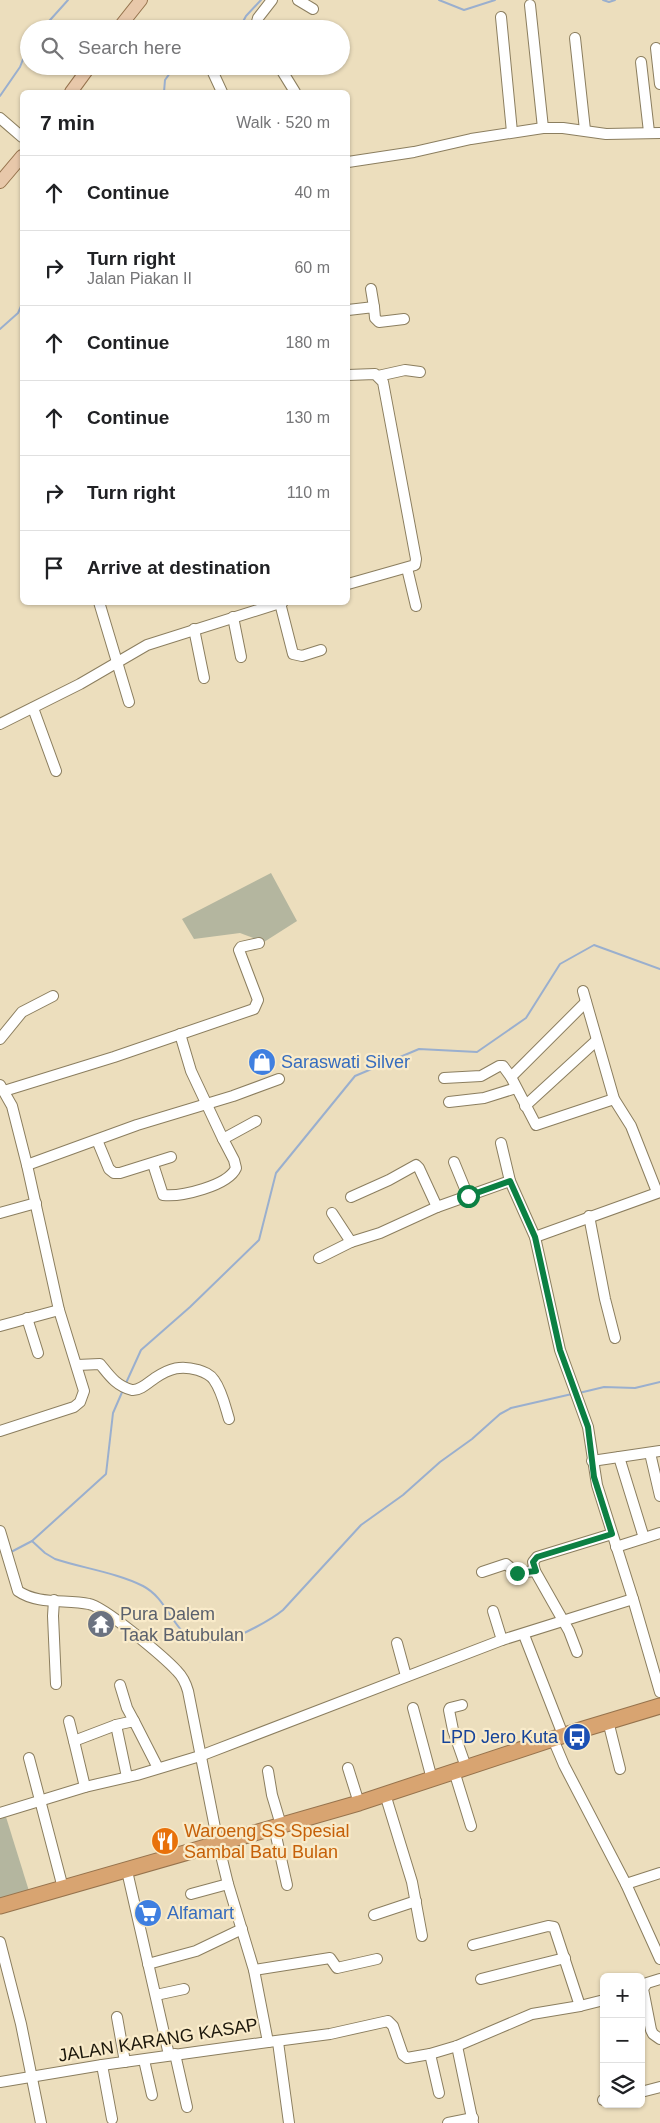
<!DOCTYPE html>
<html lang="en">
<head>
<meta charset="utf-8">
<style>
  body { margin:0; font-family:Arial,sans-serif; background:#f2f2f2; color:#202124 }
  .controls { position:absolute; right:15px; bottom:15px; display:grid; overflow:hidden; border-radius:8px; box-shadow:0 1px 4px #0004 }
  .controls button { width:45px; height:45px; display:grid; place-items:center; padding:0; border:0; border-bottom:1px solid #e0e0e0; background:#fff; color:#202124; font:25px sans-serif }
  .stop { position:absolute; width:15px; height:15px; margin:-11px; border:4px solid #0b8043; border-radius:50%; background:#fff }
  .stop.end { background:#0b8043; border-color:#fff; box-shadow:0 1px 5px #0008 }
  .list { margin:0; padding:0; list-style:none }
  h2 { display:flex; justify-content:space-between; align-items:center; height:65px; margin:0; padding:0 20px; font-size:21px }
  h2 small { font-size:16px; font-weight:400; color:#757577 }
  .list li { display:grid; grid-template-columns:32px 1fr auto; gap:15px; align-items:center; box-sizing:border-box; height:75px; padding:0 20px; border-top:1px solid #e0e0e0 }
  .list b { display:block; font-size:19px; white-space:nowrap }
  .list p { margin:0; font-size:16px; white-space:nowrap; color:#757577 }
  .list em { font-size:16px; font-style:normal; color:#757577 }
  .icon { flex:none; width:28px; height:28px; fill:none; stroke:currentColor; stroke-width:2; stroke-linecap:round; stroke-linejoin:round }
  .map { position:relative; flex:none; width:660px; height:2123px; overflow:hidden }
  .search { position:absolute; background:#fff; box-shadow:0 1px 4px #0004; left:20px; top:20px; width:330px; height:55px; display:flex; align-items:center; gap:12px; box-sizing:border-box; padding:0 18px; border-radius:28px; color:#757577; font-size:19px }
  .panel { position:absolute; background:#fff; box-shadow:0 1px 4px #0004; left:20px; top:90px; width:330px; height:515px; border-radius:8px }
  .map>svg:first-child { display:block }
</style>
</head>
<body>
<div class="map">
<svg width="660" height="2123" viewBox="0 0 660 2123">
  <rect width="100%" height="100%" fill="#ecdebd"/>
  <g fill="#b4b69f">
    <polygon points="271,873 297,921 264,942 240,933 194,939 182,919"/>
    <polygon points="6,1817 29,1891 0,1900 0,1819"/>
  </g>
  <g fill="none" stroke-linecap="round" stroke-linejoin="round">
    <g stroke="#9aafce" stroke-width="2">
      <polyline points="439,0 464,10 495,0"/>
      <polyline points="603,0 609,2 615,0"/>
      <polyline points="42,29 68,0"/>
      <polyline points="239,29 246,16 261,0"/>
      <polyline points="164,92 165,80 175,66"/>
      <polyline points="0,96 20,67 29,44"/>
      <polyline points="0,329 18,313 22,304"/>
      <polyline points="126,1383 141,1350 190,1307 259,1240 276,1173 355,1076 419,1049 477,1052 526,1018 560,964 594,945 660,969"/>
      <polyline points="579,1393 604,1387 635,1388 660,1382"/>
      <path d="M32 1541 45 1553 55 1559C82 1568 118 1573 143 1586 164 1597 169 1619 185 1634 194 1642 215 1643 226 1640 241 1636 271 1620 283 1610L361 1525 403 1495 440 1462 472 1439 500 1414 511 1408 572 1394"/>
      <polyline points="11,1552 32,1541 106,1474 113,1413 123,1390"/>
    </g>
    <g stroke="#8b7e5f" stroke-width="12">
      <g id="minor">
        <polyline points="298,0 313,9"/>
        <polyline points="530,5 543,128"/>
        <polyline points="501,17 512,132"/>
        <polyline points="255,29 258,18 272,0"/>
        <polyline points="575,38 585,130"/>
        <polyline points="656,48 660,84"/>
        <polyline points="641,62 649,132"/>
        <polyline points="210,66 222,92"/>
        <polyline points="279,66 295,92"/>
        <polyline points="0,118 22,137"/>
        <polyline points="348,162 414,152 471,139 543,128 563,128 606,134 660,133"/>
        <polyline points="371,289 374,307"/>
        <polyline points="348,310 374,307 375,318 379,322 404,319"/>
        <polyline points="348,375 375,374 383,382 416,559 415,565 348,584"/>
        <polyline points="378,376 405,370 420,372"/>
        <polyline points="407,568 416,606"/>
        <polyline points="99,602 129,702"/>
        <polyline points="280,603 293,654 302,656 321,650"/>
        <polyline points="233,617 241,657"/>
        <polyline points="194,629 204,678"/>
        <polyline points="33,708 56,771"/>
        <polyline points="0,724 80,684 147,645 283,602"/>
        <polyline points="583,991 614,1099 631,1126 657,1192"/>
        <polyline points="180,1034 191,1071 223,1139 256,1121"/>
        <polyline points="0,1039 22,1012 53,996"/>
        <polyline points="511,1077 586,1002"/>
        <polyline points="444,1078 481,1076 499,1066 503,1066 511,1077 536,1125 614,1099"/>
        <polyline points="0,1085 12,1106 27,1165 59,1310 84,1391 80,1402 74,1407 0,1431"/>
        <polyline points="4,1091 114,1057 254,1009 258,1000 239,950 241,947 259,943"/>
        <polyline points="449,1102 484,1098 516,1088"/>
        <polyline points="525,1106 596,1041"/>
        <polyline points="97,1140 109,1169 114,1173 120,1173 171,1157"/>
        <polyline points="501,1143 510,1181 535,1237 560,1350 588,1427 597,1485 633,1599 660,1692"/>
        <polyline points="454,1162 468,1196"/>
        <path d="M153 1164 163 1195C181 1197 228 1186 236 1168L234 1160 223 1139"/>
        <polyline points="27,1165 137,1125 233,1096 279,1079"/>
        <polyline points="351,1197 389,1180 416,1165 419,1168 437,1207"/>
        <polyline points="0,1213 36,1203"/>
        <polyline points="332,1213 351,1242"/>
        <polyline points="589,1216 605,1299 615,1338"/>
        <polyline points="535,1237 660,1192"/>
        <polyline points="319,1258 351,1242 380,1233 437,1207 510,1181"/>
        <polyline points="27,1318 38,1353"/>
        <polyline points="0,1326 59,1310"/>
        <path d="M77 1365 100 1364C109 1375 116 1386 132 1390 140 1391 149 1382 155 1378 170 1368 181 1365 198 1370 204 1372 210 1374 214 1380 222 1391 225 1406 229 1419"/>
        <polyline points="650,1453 660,1496"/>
        <polyline points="619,1457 644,1538"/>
        <polyline points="592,1461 660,1451"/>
        <path d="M0 1531 18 1591C38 1605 67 1599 89 1604 105 1607 165 1658 177 1671 183 1677 186 1684 188 1691L218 1843 228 1884 254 1970 268 2042 102 2065 0 2082"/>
        <polyline points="616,1547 660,1533"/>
        <polyline points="482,1572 506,1564 517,1573 535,1571"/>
        <polyline points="54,1600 53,1616 56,1684"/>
        <polyline points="493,1611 502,1640"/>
        <polyline points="524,1635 563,1735"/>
        <polyline points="397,1643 406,1676"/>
        <polyline points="577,1652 569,1631 535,1571 533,1562 537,1557 612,1534"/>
        <polyline points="120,1685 127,1708 134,1721"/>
        <polyline points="462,1705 450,1708 449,1710 453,1730 466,1767"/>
        <polyline points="413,1708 432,1779"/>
        <polyline points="69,1721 74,1741"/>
        <polyline points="608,1721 620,1769"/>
        <polyline points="116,1725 127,1777"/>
        <polyline points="553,1739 564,1765 626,1884 660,1959"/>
        <polyline points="29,1758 63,1888"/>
        <polyline points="348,1768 359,1803"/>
        <polyline points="268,1771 272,1795 281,1825"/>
        <polyline points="454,1771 471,1826"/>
        <polyline points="85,1787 74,1741 116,1725 134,1721 158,1768"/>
        <polyline points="385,1794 412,1882 422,1936"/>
        <polyline points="0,1813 85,1787 137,1775 200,1756 502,1640 633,1599"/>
        <polyline points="274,1827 287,1885"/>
        <polyline points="127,1871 169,2055"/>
        <polyline points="626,1884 660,1873"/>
        <polyline points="191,1894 228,1884"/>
        <polyline points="374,1915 416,1901"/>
        <polyline points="0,1942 21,2024 41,2123"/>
        <polyline points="473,1945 548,1926 554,1927 580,2006"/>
        <polyline points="148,1964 196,1951 242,1929"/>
        <polyline points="254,1970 330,1958 337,1968 377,1959"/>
        <polyline points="481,1979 565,1958"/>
        <polyline points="660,1979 647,1983 643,1989 651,2030 653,2034 660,2039"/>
        <polyline points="156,1995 184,1989"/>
        <polyline points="117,2017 125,2062"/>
        <polyline points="268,2042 330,2034 388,2021 393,2026 403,2055 407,2058 430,2054 457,2046 532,2014 580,2006 604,2000"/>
        <polyline points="278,2042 289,2123"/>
        <polyline points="457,2046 473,2123"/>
        <polyline points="175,2054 187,2107"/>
        <polyline points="430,2054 439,2093"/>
        <polyline points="144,2060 152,2095"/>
        <polyline points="102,2065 112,2119"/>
        <polyline points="641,2092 660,2087"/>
        <polyline points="603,2100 604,2100"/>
        <polyline points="448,2123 473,2118"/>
      </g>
    </g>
    <g stroke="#96734d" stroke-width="14">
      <g id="major">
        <polyline points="118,29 141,0"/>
        <polyline points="71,92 90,66"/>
        <polyline points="0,182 22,156"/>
      </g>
    </g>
    <g stroke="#96734d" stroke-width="17">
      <polyline id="highway" points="0,1906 359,1803 577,1731 660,1706"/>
    </g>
    <use href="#minor" stroke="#fff" stroke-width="10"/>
    <use href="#major" stroke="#e8c8aa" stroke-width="12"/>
    <use href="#highway" stroke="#d8a471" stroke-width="15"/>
  </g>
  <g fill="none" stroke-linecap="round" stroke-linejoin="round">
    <polyline stroke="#0b8043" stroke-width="6" points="468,1196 510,1181 535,1237 560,1350 588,1427 594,1477 612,1534 537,1557 533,1562 536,1571 517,1573"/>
  </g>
  <defs>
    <g id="shop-disc" transform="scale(1.4375)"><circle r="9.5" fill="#3f7fe0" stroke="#f9ebca"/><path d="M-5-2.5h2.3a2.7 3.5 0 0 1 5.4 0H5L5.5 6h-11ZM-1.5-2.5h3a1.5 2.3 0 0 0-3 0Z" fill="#fff"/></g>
    <g id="temple-disc" transform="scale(1.4375)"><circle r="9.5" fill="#6b7280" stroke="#f9ebca"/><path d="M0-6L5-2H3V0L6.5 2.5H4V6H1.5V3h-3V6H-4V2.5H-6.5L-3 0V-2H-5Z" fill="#fff"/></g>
    <g id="bus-disc" transform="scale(1.4375)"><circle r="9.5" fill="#1a4fb4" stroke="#f9ebca"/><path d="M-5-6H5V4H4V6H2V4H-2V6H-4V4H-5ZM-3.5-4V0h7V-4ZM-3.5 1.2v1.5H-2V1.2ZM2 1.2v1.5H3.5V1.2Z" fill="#fff"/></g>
    <g id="restaurant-disc" transform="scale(1.4375)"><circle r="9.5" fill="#e8710a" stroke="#f9ebca"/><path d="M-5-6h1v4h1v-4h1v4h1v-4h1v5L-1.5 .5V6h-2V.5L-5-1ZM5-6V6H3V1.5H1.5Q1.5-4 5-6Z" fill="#fff"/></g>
    <g id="supermarket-disc" transform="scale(1.4375)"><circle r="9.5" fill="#3f7fe0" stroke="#f9ebca"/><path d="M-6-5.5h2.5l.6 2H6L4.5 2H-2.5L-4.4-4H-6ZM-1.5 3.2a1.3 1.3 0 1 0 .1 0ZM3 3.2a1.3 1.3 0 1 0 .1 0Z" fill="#fff"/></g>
  </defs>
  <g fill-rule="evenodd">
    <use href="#shop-disc" x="262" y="1062"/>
    <use href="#temple-disc" x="101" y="1624"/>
    <use href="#bus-disc" x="577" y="1737"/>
    <use href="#restaurant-disc" x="165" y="1841"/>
    <use href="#supermarket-disc" x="148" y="1913"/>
  </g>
  <g text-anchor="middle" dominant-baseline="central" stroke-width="4.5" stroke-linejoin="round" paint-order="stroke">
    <g font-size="18" fill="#366cbe" stroke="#f9ebca" text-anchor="start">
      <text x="281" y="1062">Saraswati Silver</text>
      <text x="167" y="1913">Alfamart</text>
    </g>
    <g font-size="18" fill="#5b616d" stroke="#f9ebca" text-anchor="start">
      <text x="120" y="1614">Pura Dalem<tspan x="120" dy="21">Taak Batubulan</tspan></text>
    </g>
    <g font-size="18" fill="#164399" stroke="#f9ebca" text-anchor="end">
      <text x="558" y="1737">LPD Jero Kuta</text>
    </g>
    <g font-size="18" fill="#c56008" stroke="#f9ebca" text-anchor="start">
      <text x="184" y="1831">Waroeng SS Spesial<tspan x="184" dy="21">Sambal Batu Bulan</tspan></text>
    </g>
    <g font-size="18" fill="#1c170b" stroke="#f9ebca">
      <text transform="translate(158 2040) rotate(-9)">JALAN KARANG KASAP</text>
    </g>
  </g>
</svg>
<div class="controls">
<button>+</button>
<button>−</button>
<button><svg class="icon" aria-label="layers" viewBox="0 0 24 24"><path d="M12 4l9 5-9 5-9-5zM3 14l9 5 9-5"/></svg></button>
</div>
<div class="stop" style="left:468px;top:1196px"></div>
<div class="stop end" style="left:517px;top:1573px"></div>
<div class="search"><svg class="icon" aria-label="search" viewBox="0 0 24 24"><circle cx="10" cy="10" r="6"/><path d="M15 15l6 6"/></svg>Search here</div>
<section class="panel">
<h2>7 min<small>Walk · 520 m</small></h2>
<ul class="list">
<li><svg class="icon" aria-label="ahead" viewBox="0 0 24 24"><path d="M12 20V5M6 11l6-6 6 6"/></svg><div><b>Continue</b></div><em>40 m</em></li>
<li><svg class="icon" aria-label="right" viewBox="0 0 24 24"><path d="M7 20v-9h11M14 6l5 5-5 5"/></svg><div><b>Turn right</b><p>Jalan Piakan II</p></div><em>60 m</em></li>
<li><svg class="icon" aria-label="ahead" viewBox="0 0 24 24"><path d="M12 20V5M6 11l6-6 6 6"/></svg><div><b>Continue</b></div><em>180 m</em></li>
<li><svg class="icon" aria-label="ahead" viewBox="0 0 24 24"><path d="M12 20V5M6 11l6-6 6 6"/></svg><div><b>Continue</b></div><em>130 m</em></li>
<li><svg class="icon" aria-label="right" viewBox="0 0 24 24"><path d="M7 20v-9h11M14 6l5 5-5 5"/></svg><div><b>Turn right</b></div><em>110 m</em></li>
<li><svg class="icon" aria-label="arrive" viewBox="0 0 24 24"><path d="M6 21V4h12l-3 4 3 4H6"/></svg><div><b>Arrive at destination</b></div></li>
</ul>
</section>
</div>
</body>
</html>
